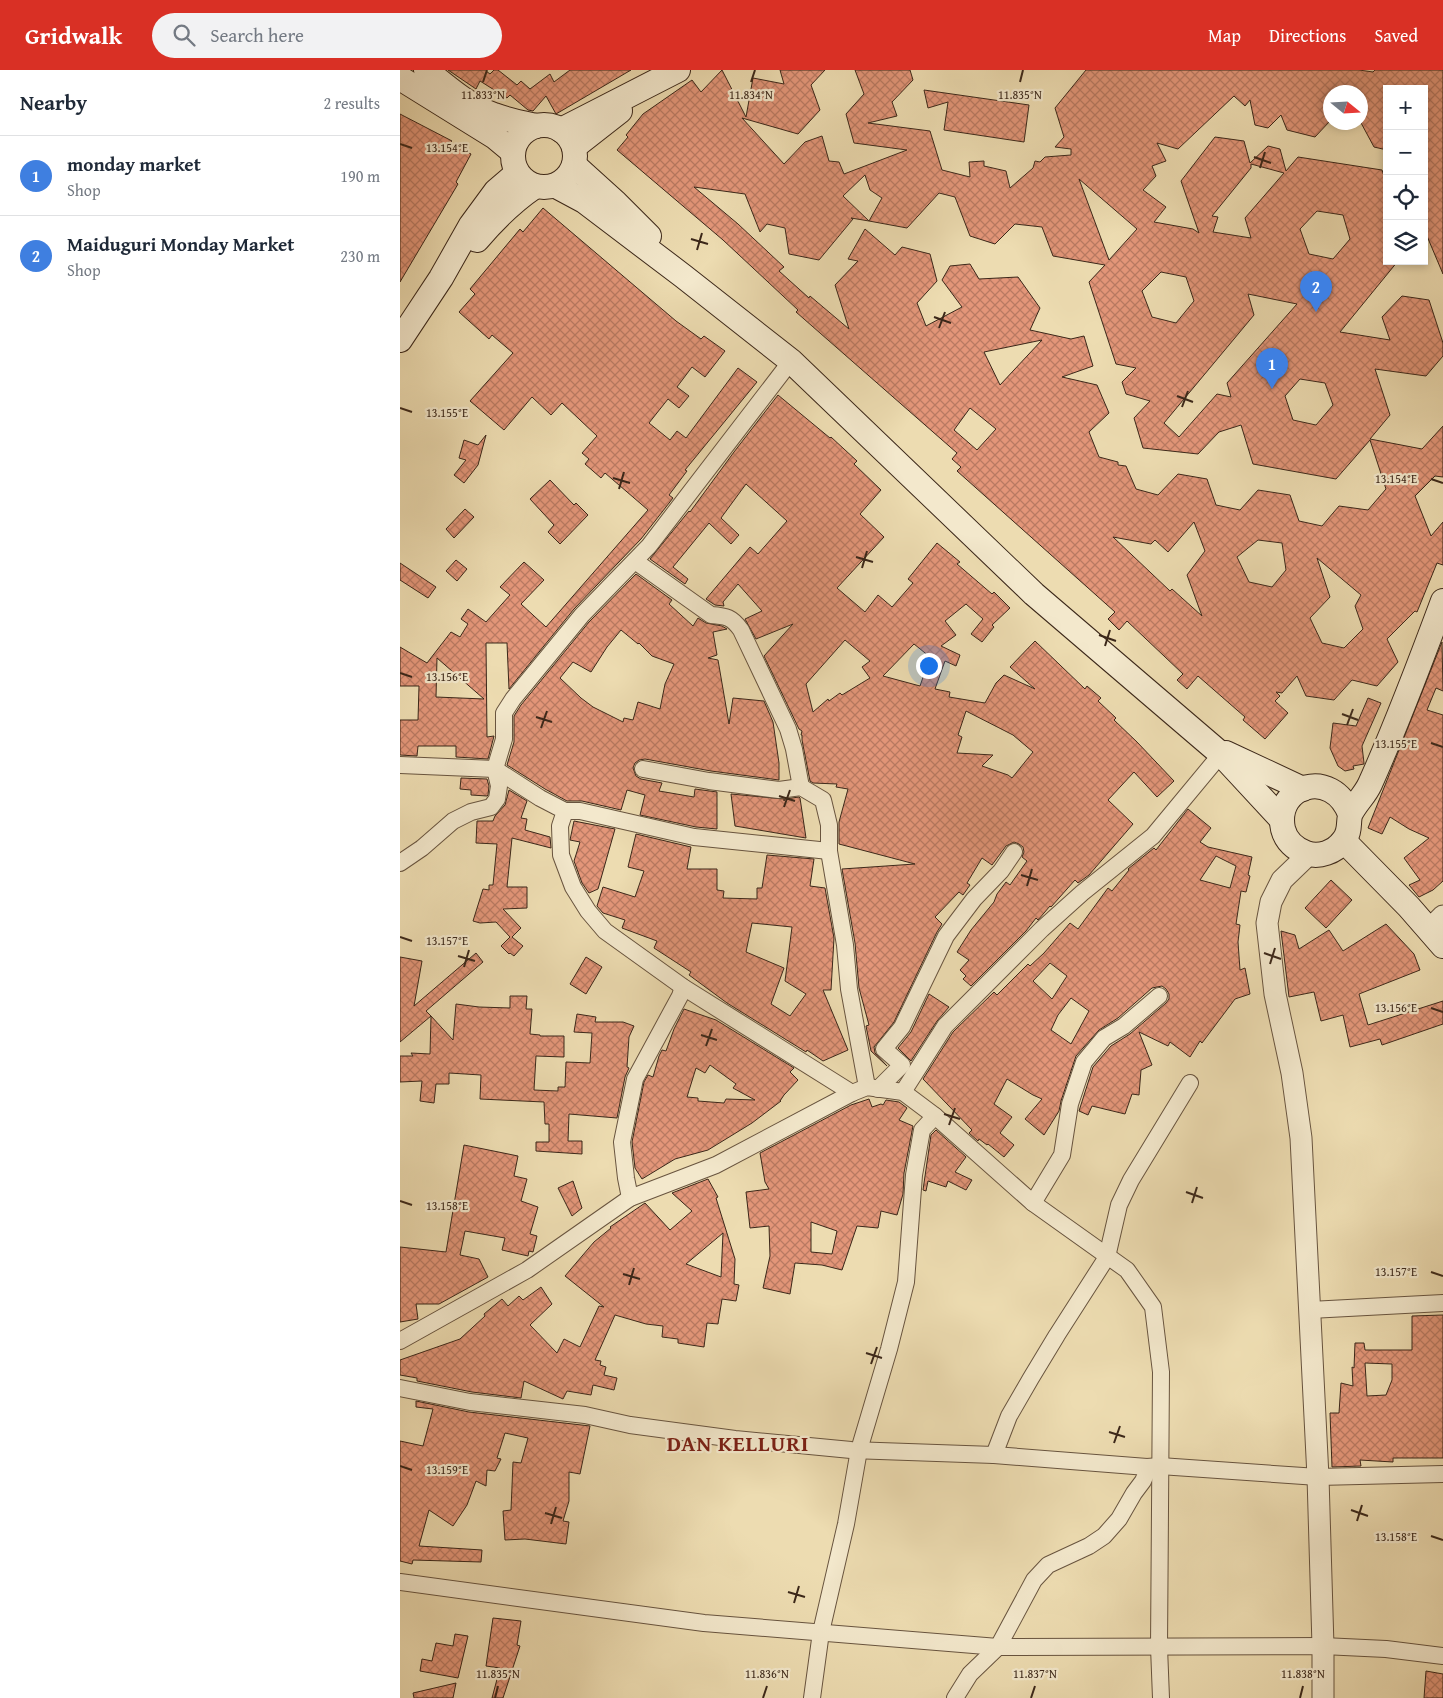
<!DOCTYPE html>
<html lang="en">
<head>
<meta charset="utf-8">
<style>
  body { margin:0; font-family:"Gentium Book Plus",serif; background:#f2f2f3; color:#1f2937 }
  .controls { position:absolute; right:15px; top:15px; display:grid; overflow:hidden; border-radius:0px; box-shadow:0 2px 8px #0003 }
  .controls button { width:45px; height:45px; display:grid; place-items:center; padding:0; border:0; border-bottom:1px solid #e0e1e3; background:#fff; color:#1f2937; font:25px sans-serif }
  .compass { position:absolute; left:923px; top:15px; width:45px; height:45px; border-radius:50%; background:#fff; box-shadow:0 2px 8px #0003; rotate:108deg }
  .you { position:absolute; left:528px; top:595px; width:18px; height:18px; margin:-12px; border:4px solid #fff; border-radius:50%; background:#1a73e8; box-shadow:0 0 0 8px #1a73e833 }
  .badge { display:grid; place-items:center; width:32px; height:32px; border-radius:50%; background:#d93025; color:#fff; font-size:16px; font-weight:700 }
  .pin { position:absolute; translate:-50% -41px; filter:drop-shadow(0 1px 2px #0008) }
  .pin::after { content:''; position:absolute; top:26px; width:18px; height:15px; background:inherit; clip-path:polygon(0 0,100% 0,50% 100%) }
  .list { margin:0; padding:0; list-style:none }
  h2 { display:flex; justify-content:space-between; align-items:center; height:65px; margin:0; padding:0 20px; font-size:21px }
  h2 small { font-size:16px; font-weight:400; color:#747a83 }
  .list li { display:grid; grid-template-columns:32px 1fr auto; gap:15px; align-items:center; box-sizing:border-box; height:80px; padding:0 20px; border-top:1px solid #e0e1e3 }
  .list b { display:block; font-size:19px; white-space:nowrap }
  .list p { margin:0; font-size:16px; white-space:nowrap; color:#747a83 }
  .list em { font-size:16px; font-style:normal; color:#747a83 }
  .icon { flex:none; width:28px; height:28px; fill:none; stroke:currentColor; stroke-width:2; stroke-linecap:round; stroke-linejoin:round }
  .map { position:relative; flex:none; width:1043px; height:1628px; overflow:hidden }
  header { display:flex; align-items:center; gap:30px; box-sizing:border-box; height:70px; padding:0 25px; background:#d93025; color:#fff }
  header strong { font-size:24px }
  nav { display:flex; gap:28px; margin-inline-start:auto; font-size:18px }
  .search { width:350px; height:45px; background:#f2f2f3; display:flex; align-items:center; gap:12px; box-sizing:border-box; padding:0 18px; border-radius:28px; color:#747a83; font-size:19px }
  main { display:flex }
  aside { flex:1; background:#fff }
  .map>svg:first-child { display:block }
</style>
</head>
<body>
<header>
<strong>Gridwalk</strong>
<div class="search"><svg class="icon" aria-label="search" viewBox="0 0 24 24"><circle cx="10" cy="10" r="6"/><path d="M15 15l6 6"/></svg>Search here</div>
<nav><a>Map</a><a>Directions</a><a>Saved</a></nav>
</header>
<main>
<aside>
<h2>Nearby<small>2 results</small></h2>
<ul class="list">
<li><span class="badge" style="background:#3f7fe0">1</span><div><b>monday market</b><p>Shop</p></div><em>190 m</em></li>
<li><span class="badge" style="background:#3f7fe0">2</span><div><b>Maiduguri Monday Market</b><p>Shop</p></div><em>230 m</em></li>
</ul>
</aside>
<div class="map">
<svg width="1043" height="1628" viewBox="0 0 1043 1628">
  <defs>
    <pattern id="building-cross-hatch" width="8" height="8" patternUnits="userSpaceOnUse" patternTransform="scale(1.25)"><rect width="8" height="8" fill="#e39679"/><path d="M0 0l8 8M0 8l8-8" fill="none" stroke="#b97a62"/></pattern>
  </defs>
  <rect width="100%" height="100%" fill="#eddcb1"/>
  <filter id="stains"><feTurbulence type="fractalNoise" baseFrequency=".004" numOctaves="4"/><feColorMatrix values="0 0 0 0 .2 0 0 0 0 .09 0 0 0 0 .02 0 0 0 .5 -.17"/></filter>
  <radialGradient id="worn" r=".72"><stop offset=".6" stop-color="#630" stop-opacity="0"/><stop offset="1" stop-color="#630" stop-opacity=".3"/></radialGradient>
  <g fill="url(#building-cross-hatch)" stroke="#3b2719" fill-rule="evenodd">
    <polygon points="48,0 87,0 86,1 90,4 94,0 98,0 117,15 121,11 130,19 150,4 154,12 170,0 231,0 156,44 146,26 133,41 128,40 110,25 107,28 80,11 76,19"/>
    <path d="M322 0 346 47 353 8 384 14 380 0H425L411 15 420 40 398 64 342 48 384 94 405 72 422 66 429 91 439 92 444 104 507 80 454 73 446 44 464 24 455 0H510L513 10 492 32 497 46 468 53 530 61 542 100 570 107 569 92 584 91V96L606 101 610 118 633 98 635 91 640 92 645 87 671 85V79L655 77 664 67 655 38 686 0H959L973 2 975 0H1043V204L1024 159V19H987V80L974 77 960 51V22H930V51L915 67 887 60 881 45 868 58 855 55 850 30 845 36 834 26 778 79 757 73 766 91 752 96 756 106 743 120 766 137 754 152 793 159 799 163 781 111 815 67 844 71 850 93 868 76 880 79 886 101 898 87 982 100 987 115V191H998L940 262 990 270 982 247 1002 226 1029 230 1043 273V286L1026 306 975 299 990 345 970 369 1022 379 1043 356V407L1035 406 1015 426 1031 466 1043 452V495L1037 493 1017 542 1015 541 987 569 998 592 977 616 952 610 934 630 906 626 897 606 882 623 876 622 880 626 875 631 888 643 865 669 843 650 845 647 798 606 787 619 777 610 783 604 727 551 719 560 708 549 715 542 557 401 561 397 552 389 557 383 396 242 398 240 323 170 217 80 228 67 226 65 243 44 292 10 301 22ZM851 94 884 103 845 148 851 168 813 162 818 147 812 146 851 98ZM465 105 470 120 482 128 469 151 507 158 539 123 555 127 570 166 595 174 615 154 642 157 653 186 705 195 689 212 716 294 736 298 722 312 726 324 750 331 734 348 743 378 798 384 819 362 841 355 853 394 936 409 970 370 986 419 968 440 939 436 922 456 899 451 890 425 858 420 840 440 816 435 807 409 778 404 758 425 736 419 726 396 718 395V392L699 387 689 362 709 343 697 315 662 307 693 296 684 266 671 269 630 260 640 238 618 207 579 209 570 194 550 196 542 210 562 237 526 256 517 233 537 211 530 184 502 177 495 185 465 159 448 189 458 191 435 215 449 259 410 226 409 228 379 201 384 197 338 154 294 117 345 124 360 162 367 154 385 158 389 184 419 190 453 149 451 148 469 151 443 126ZM679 109 737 159 709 190ZM917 141 943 145 950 169 933 189 909 184 900 159ZM761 202 786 207 794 231 776 253 752 247 742 221ZM848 224 897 234 827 313 831 327 817 324 779 367 764 353 854 245ZM642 270 600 315 584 282ZM900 309 925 313 933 335 916 355 893 350 885 326ZM570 338 596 359 577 380 554 360ZM794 452 805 481 787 505 802 546 772 519 770 521 713 467 751 474 755 470 768 482ZM858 470 882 473 886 500 872 517 849 512 837 487ZM917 488 961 525 955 536 963 559 944 578 922 573 910 548 930 527Z"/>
    <polygon points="524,20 629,35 624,72 544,60 548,32 528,38"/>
    <polygon points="0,44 52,71 50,73 71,84 56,112 58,114 0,212"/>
    <path d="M143 138 276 251 301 269 304 266 325 281 305 307 292 297 277 317 289 326 279 338 268 329 249 353 270 370 277 361 286 368 338 298 357 312 285 400 287 401 269 425 273 428 241 469 174 539 109 619 107 573H86L87 667 94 666 88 689 56 687V676H18L17 686 0 685V650H18L19 616H0V577L27 593 51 562 60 567 68 554 61 549 68 539 86 552 110 525 100 517 124 492 144 510 121 534 146 557 248 440 205 403 201 408 185 394 189 389 182 383 197 366 162 333 151 345 132 327 104 360 70 331 113 283 92 265 89 269 59 242 75 224 70 219 120 159 123 162ZM37 588 84 629 36 627Z"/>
    <path d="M378 325 430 368 431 367 457 391 454 394 481 420 460 444 484 467 437 518 465 542 478 525 492 537 513 513 508 509 537 473 560 492 557 494 592 524 594 522 610 538 592 555 594 557 582 572 571 564 583 549 566 534 545 551 556 565 541 576 560 585 556 596 545 591 535 619 550 622 549 627 585 633 596 613 604 605 635 619 610 597 635 571 685 619 687 616 701 628 698 631 716 648 714 650 737 672 774 711 757 727 734 702 708 730 733 754 689 805 678 813 675 810 651 837 650 836 638 850 636 848 626 861 571 916 563 909 566 906 560 900 569 890 557 882 571 860 594 832 597 824 606 812 610 815 627 791 622 787 624 782 623 777 619 774 614 772 606 776 592 795 582 788 567 813 570 815 563 825 559 822 535 847 542 854 537 862 494 952 474 977 475 983 487 996 471 981 466 956 469 955 459 918 455 873 442 799 515 794 439 774V752L448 719 436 717 437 714 413 713 410 711 402 670V665H401L402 661 399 659 364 586 393 554 356 569 345 549 362 541 338 514 323 532 324 536 315 535 306 529 350 477 358 484 387 451 346 414 321 448 339 465 331 474 309 453 273 497 288 509 285 514 250 489 289 441 290 442 334 382ZM445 570 470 591 462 597 470 608 442 625 440 623 429 631 428 629 413 642 406 614ZM514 574 530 587 520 616 483 606ZM566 641 613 665 633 682 612 708 608 705 582 696 593 685 557 683 562 667 558 665Z"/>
    <polygon points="86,365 78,395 64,413 54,405 66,390 59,388 64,370 78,375"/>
    <polygon points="150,410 174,435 176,433 188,445 160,474 148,462 154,455 130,429"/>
    <polygon points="65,439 74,447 54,468 46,459"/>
    <polygon points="56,490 67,499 57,511 46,501"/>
    <polygon points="0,493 36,517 28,528 0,510"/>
    <path d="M236 504 272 530 269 534 293 556 298 548 306 553 322 556 327 559 313 562 317 585 308 588 318 590 329 654 333 628 364 631 373 652 379 693V710L311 701 245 689 239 690 235 693 233 698 236 706 241 709 262 713 259 721 294 727 295 719 317 722V759L296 757 240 745 245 725 227 720 221 740 182 731H167L145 719 107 695 114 672V646L121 635 189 552ZM221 560 238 574 239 573 252 586 274 594 265 614 260 639 238 632 233 650 224 648 223 652 193 637 181 628 160 608 173 592 191 602 207 577Z"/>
    <polygon points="1042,572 1043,621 1036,618 1027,640 1043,645 1043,811 1033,820 1019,827 1009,815 1020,810 1004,788 1029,768 1009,759 990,747 982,764 968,758"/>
    <polygon points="968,628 981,633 962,676 964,693 964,694 953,696 954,699 945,701 938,696 930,678 933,653 956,656"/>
    <polygon points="61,708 87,709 89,716 88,725 87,726 71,725 71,720 60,719"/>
    <polygon points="109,720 127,731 121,748 127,749 125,760 150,767 151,778 112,768 107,817 127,817 127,838 103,839 121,858 112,867 123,876 114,886 110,883 109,884 101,876 110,867 96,852 80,853 73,851 83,819 89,820 89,815 93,815 97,774 76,773 77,751 93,751 95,746 105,735"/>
    <polygon points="331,724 384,729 384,731 385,729 399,727 400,728 406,768 335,756"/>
    <path d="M788 739 811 758 800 772 808 777 852 787 848 805 850 806 846 822 841 821 836 854 840 855 838 872 840 900 845 898 850 924 835 929 802 973 800 971 790 987 770 972 768 976 739 962 752 995 741 1000 739 1025 732 1024 725 1044 692 1036 688 1045 679 1041 693 997 711 976 730 964 766 933 769 929V924L766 919 762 916 752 918 718 948 699 960 676 986 661 1031 659 1041 644 1065 625 1049 642 1029 633 1025 607 1009 594 1034 612 1047 600 1063 614 1075 604 1087 588 1074 587 1075 579 1069 578 1071 569 1063 572 1060 523 1009 553 962 594 922 597 925 628 894 630 896 644 883 670 853 678 859 708 818 712 821 729 800 728 799 754 778 756 780ZM816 786 836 796 830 818 800 810ZM650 893 667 906 652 929 633 911ZM671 928 689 941 671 974 651 960 658 945Z"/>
    <polygon points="174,751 215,759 198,819 189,823 182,813 174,791 180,772 170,770"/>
    <path d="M236 764 291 777 287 799H317V820L324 821 323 828 357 829V818H362L367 785 414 789 410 816 425 818 434 868 431 920H423L448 980 423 991 407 980 406 982 327 933 289 905 291 902 254 878 257 871 222 858 225 850 203 843 197 836 203 817 235 827 244 801 228 797ZM352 853 392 857 385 911 406 924 390 946 371 934 384 898 346 882Z"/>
    <polygon points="931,810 952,830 926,858 905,838"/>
    <polygon points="986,854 1014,884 1020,900 959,924 968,955 1043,931 1043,954 982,975 980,969 950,977 943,945 921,951 914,922 889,927 881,861 895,865 899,879 929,860 943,881"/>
    <polygon points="76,883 83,892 26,941 31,946 0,972 0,887 22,891 14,936"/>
    <polygon points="186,887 202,897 186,924 170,914"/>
    <polygon points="529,924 549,937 537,951 511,991 498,978 511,962"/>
    <polygon points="110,926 127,926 126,939 132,939 130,964 140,965 140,966 164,966 164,987 136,986 134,1020 158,1021 158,1017 165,1017 166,992 190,993 192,963 174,962 177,944 196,947 195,952 223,952 234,956 229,967 227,997 229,998 225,1007 217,1048 169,1044 168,1071 182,1071 182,1084 136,1081 136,1072 149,1072 149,1054 145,1054 144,1032 80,1029 81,1005 49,1003 49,1014 36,1014 34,1033 20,1031 22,1011 0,1012 0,986 13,986 11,983 30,984 31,946 53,970 56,934 79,937 110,938"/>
    <path d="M284 939 316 950 394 998 390 1002 398 1010 384 1025 380 1031H381L352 1053 308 1080 275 1089 242 1109 235 1098 232 1072 244 1012 248 1005 253 1007 259 986 262 980 266 981 274 959ZM310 995 336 1014 333 1018 355 1030 326 1029 324 1033 298 1031V1028L287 1027 296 998 305 1003Z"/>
    <path d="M469 1029 472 1037 481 1034 483 1035 486 1030 499 1032 507 1038 499 1050 513 1056 504 1103 503 1124 497 1145 481 1141 478 1158 457 1156 442 1200 422 1195 395 1193 390 1224 363 1218 370 1186 369 1156 350 1158 346 1122 369 1119 365 1112 360 1083 451 1035ZM411 1152 437 1161 432 1184 411 1182Z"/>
    <polygon points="536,1060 566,1087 555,1102 572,1110 566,1120 548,1111 546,1117 528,1111 526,1121 523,1120 531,1065"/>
    <polygon points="64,1075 118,1086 114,1106 127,1109 121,1131 138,1137 130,1164 137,1166 133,1182 129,1181 128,1186 102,1180 105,1168 65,1161 60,1185 79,1189 88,1207 39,1234 16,1234 18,1249 0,1252 0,1177 46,1182"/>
    <path d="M308 1109 318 1127 316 1128 335 1189 334 1214 339 1215 336 1231 322 1229 318 1254 307 1253 304 1277 278 1273V1269L262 1267 263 1256 246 1254 215 1245 195 1290 201 1291 200 1295 206 1297 204 1305 217 1308 214 1320 193 1315 191 1325 167 1321 163 1329 124 1311 121 1328 72 1322 17 1311V1308L0 1305V1290L60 1269 85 1246 84 1244 102 1229 108 1236 119 1226 123 1230 141 1217 152 1234 130 1255 157 1283 164 1269 180 1277 199 1236 204 1237 165 1206 194 1172 211 1158 210 1157 245 1133 270 1160 292 1141 272 1123ZM323 1163 321 1207 286 1194Z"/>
    <polygon points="173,1111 182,1138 172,1146 158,1118"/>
    <path d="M1043 1245V1388H993V1392L960 1390 961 1396 932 1397 930 1343H939L941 1313 953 1316 952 1297 954 1298 955 1273H964L965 1280H1012V1246ZM965 1293 992 1294V1310L986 1325 967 1326Z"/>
    <polygon points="16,1331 69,1342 190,1356 180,1404 169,1402 169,1431 163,1451 169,1452 166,1474 125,1469 105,1470 103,1441 111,1440 113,1392 121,1393 128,1368 105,1363 97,1388 101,1389 95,1401 87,1400 86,1416 76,1411 67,1435 53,1456 29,1440 19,1476 82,1480 81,1492 13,1490 12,1494 0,1491 0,1371 23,1376 33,1339 16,1337"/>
    <polygon points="93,1548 121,1551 117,1575 120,1576 103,1628 92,1628 100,1598 86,1596"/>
    <polygon points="55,1564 68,1566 58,1608 20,1601 22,1589 32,1591 36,1573 53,1576"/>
    <polygon points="1026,1601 1043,1604 1043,1628 1024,1628"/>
    <polygon points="56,1613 53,1628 14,1628 13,1623"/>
  </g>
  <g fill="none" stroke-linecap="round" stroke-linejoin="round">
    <g stroke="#68543f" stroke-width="18">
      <g id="minor">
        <path d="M235 491 311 545C326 546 332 547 341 560L388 659 394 679 401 717"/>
        <polyline points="0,695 95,699 140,728 165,741 160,756 161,785 173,817 188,841 205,861 283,917 452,1023"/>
        <polyline points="243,699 309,711 379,720 401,717 423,730 429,755 429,781 445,875 449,919 467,1017"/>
        <polyline points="165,741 180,741 294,767 429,781"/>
        <polyline points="0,793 22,778 53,751 71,742 91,737 97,729 99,716 95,699 104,669 104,643 113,629 182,545 249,476 391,291"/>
        <polyline points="478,1019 502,995 484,979 502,957 546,866 574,829 601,801 614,782"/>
        <polyline points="503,1022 545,956 642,859 682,823 753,766 821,684"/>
        <polyline points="230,1128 226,1108 222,1072 235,1009 280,926 283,917"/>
        <polyline points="633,1133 662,1085 670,1034 684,992 704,968 724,956 759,926"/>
        <polyline points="910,1240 1043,1233"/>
        <polyline points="0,1271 127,1200 230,1128 316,1095 452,1023 467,1017 503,1022 535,1046 633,1133 727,1200 753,1237 761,1302 759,1577 761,1628"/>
        <polyline points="0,1318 70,1332 185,1345 230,1355 335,1369 451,1380 594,1385 747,1397 760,1396 918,1407 1043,1404"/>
        <polyline points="594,1385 609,1346 631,1308 657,1265 707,1187 719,1135 731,1110 790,1013"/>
        <polyline points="0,1512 304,1553 598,1577 923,1576 986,1579 1043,1586"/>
        <polyline points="412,1628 421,1562 446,1454 459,1380 489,1279 506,1212 514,1105 522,1060 535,1046"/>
        <polyline points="555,1628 570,1604 598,1577 634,1510 648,1495 689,1476 704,1466 719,1449 734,1423 743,1411 746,1404 747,1397"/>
      </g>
    </g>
    <g stroke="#68543f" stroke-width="23">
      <g id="tertiary">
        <polyline points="909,784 882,810 871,832 867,853 875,924 892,1003 901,1068 918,1407 923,1576 923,1628"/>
        <polyline points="1029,860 1043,846"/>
      </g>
    </g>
    <g stroke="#3b2719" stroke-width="26">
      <g id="secondary">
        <path d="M26 0C47 17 68 36 94 45 107 50 122 53 136 56"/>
        <polyline points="0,8 95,67 113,82"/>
        <circle cx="144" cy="86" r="31"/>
        <polyline points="161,60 278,0"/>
        <polyline points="174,77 220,41"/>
        <polyline points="174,95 216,133 249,166"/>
        <polyline points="156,116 184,131 283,206 391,291 634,524 821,684 882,750"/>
        <path d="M77 170C94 150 112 132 134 117"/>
        <polyline points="0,270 41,208 71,155 96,121 117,103"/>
        <polyline points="826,683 903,719"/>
        <path d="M950 744C932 697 874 715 883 759 886 771 895 779 906 783 919 788 935 782 943 771 952 761 947 751 951 743 956 733 965 725 970 714 997 654 1020 593 1043 531"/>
        <polyline points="944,771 1009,837 1043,876"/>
      </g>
    </g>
    <use href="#minor" stroke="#f3e8cc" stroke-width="16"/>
    <use href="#tertiary" stroke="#f3e8cc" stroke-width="21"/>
    <use href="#secondary" stroke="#f3e8cc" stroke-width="24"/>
  </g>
  <path fill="none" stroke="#3b2719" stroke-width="2" d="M83 12 87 0M351 12 355 0M620 12 623 0M0 74 12 78M854 87 871 93M860 98 865 82M291 169 308 174M297 180 302 163M534 247 551 253M539 258 545 242M777 326 793 332M782 337 788 321M0 338 12 342M213 408 230 413M1031 409 1043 413M219 419 224 402M456 487 473 492M462 498 467 481M699 565 716 571M705 576 710 560M0 603 12 607M942 644 958 650M136 647 152 652M947 655 953 639M141 658 147 641M1031 673 1043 677M379 726 395 731M384 737 390 720M621 805 638 810M627 816 632 799M0 867 12 871M864 883 881 889M58 886 75 891M870 894 875 878M64 897 69 880M1031 938 1043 942M301 965 317 970M306 976 312 959M544 1044 560 1049M549 1055 555 1038M786 1122 803 1128M0 1131 12 1135M792 1133 797 1117M1031 1202 1043 1206M223 1204 240 1209M229 1215 234 1198M466 1283 482 1288M471 1294 477 1277M709 1362 725 1367M714 1373 720 1356M0 1396 12 1400M951 1440 968 1446M145 1443 162 1448M957 1451 962 1435M151 1454 156 1437M1031 1466 1043 1470M388 1522 405 1527M394 1533 399 1516M95 1628 98 1616M363 1628 367 1616M631 1628 635 1616M900 1628 903 1616"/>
  <g text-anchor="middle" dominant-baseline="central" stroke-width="4.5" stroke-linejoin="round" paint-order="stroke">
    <g font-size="22" font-weight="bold" letter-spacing="1" fill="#7a1f14" stroke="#f3e8cc">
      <text x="338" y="1373">DAN KELLURI</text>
    </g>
  </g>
  <g font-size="12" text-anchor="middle" fill="#3b2719" stroke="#f3e8cc" stroke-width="4.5" stroke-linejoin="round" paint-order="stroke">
    <text x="83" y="29">11.833°N</text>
    <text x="351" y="29">11.834°N</text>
    <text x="620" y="29">11.835°N</text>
    <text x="47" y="82">13.154°E</text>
    <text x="47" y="347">13.155°E</text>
    <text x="996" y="413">13.154°E</text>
    <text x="47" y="611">13.156°E</text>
    <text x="996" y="678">13.155°E</text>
    <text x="47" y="875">13.157°E</text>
    <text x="996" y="942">13.156°E</text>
    <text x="47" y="1140">13.158°E</text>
    <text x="996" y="1206">13.157°E</text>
    <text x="47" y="1404">13.159°E</text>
    <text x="996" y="1471">13.158°E</text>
    <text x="98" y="1608">11.835°N</text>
    <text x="367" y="1608">11.836°N</text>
    <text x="635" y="1608">11.837°N</text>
    <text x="903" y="1608">11.838°N</text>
  </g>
  <rect width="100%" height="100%" filter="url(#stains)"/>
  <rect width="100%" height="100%" fill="url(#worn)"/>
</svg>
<div class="controls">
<button>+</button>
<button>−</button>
<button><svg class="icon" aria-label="locate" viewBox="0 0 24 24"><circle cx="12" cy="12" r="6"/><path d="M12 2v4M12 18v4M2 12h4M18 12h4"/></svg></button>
<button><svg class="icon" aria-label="layers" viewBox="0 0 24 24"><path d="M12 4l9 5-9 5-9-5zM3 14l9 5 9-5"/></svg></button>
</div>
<svg class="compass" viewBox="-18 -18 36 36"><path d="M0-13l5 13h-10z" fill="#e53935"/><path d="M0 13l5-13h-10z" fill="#747a83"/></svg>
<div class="you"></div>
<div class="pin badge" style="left:872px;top:319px;background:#3f7fe0">1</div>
<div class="pin badge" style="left:916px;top:242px;background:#3f7fe0">2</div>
</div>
</main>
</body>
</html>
